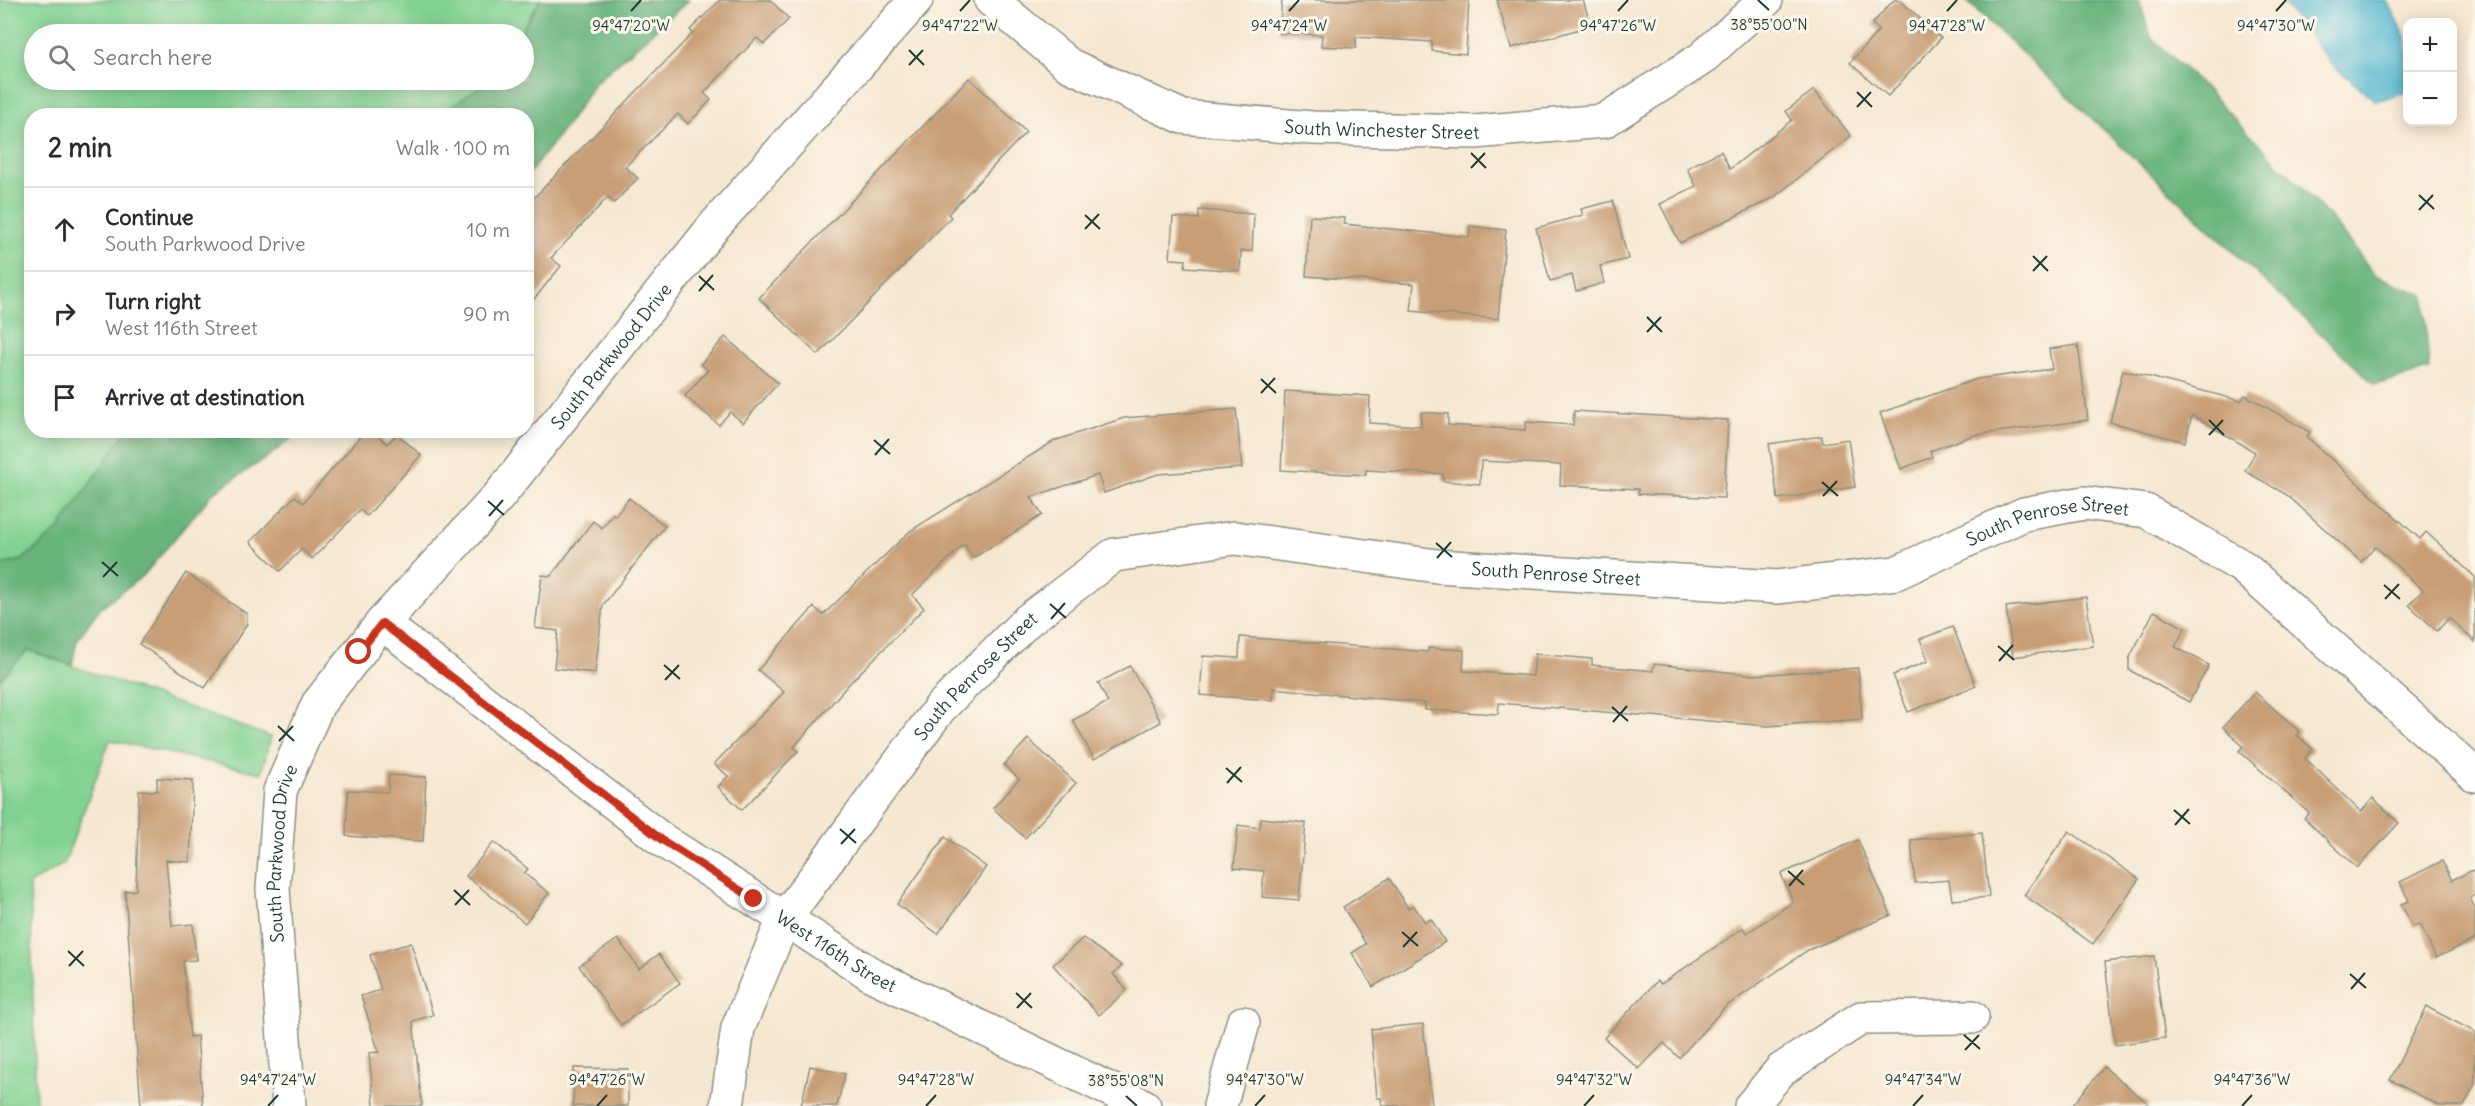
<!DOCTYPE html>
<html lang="en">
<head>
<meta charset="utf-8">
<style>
  body { margin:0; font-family:Delius,sans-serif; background:#f2f2f3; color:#2b2b33 }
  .controls { position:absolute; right:18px; top:18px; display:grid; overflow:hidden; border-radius:12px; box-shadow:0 3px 15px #0003 }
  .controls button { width:54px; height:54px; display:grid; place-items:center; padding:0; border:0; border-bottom:2px solid #e1e1e2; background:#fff; color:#2b2b33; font:30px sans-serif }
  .stop { position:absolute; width:18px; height:18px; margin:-14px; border:4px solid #c8321e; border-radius:50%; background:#fff }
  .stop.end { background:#c8321e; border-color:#fff; box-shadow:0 2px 6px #0008 }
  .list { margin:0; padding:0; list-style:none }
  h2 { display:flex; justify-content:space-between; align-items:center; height:78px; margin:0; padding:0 24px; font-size:26px }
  h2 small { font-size:20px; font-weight:400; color:#7c7c81 }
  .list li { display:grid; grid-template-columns:39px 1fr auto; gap:18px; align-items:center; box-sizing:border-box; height:84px; padding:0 24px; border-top:2px solid #e1e1e2 }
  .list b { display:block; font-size:22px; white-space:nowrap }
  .list p { margin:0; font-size:20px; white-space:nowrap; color:#7c7c81 }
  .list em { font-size:20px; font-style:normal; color:#7c7c81 }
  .icon { flex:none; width:33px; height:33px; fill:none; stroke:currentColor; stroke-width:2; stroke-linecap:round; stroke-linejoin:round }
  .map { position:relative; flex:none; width:2475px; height:1106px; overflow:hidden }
  .search { position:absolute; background:#fff; box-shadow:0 3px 15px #0003; left:24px; top:24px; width:510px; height:66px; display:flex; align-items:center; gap:15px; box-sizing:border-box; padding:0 21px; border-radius:33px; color:#7c7c81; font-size:22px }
  .panel { position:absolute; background:#fff; box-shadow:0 3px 15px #0003; left:24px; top:108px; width:510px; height:330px; border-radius:24px }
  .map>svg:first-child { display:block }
</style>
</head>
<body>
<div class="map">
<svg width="2475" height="1106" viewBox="0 0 2475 1106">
  <rect width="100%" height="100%" fill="#fbf7ec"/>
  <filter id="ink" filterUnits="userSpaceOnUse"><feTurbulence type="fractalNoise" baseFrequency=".0167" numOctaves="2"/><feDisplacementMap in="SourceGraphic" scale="12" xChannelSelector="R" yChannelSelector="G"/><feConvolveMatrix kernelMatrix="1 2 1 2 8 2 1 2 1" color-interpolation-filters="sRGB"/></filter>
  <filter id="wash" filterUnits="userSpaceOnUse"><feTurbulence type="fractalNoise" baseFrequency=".008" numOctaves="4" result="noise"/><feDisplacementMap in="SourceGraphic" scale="24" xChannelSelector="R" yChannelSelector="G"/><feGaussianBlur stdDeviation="1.35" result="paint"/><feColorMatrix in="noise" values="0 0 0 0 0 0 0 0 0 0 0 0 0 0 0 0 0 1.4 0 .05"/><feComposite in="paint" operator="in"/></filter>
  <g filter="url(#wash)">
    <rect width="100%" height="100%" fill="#f6e7d0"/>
    <g fill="#81d292" stroke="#508863" stroke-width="1.5">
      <polygon points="0,0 540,0 519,34 34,34 34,80 490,80 439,115 32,116 32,430 127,431 58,530 22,560 0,565"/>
      <polygon points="28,650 271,737 261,773 110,740 64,864 30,883 36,1106 0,1106 0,679"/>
    </g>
    <g fill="#68b47c" stroke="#447858" stroke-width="1.5">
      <polygon points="540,0 689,0 594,84 569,122 527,176 526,116 439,115 490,80 524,80 524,34 519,34"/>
      <polygon points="1966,0 2139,0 2151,37 2204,87 2329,216 2375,275 2424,295 2429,370 2375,385"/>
      <polygon points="127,430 301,431 265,459 214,492 143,576 100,608 77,640 72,665 28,650 0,679 0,565 22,560 58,530"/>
    </g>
    <polygon fill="#50b5ce" stroke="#387981" stroke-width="1.5" points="2281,0 2387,0 2407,41 2407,92 2376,101 2331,64"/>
    <g id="blocks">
      <g fill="#c89e76">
        <polygon points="720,0 770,0 789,19 764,44 757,38 704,93 711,100 688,124 678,114 625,167 638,178 614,203 608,197 551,258 561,266 526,309 526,206 693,33 690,30"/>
        <polygon points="1282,0 1469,0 1466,54 1432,51 1432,42 1356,37 1356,48 1321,46 1322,35 1279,33"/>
        <polygon points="1497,0 1583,0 1591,26 1511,48"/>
        <polygon points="1894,0 1900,0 1941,38 1888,96 1850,63 1879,30 1872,24"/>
        <polygon points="969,78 1026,132 948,214 951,217 818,355 759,298"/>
        <polygon points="1814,90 1851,136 1773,198 1680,243 1660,204 1696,186 1687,168 1721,151 1730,169 1792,120 1786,111"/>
        <polygon points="1613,201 1628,259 1600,266 1604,283 1576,291 1572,275 1550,281 1536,228 1583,215 1581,209"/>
        <polygon points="1199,210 1254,214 1252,251 1241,251 1240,271 1185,267 1186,260 1170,259 1173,217 1199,219"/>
        <polygon points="1310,216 1345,218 1344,224 1469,237 1470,226 1506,230 1498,319 1411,311 1414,284 1306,276"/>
        <polygon points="725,337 778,383 743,423 730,412 719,425 685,396 708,370 701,364"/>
        <polygon points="2078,345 2088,420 1974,435 1930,451 1932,457 1901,469 1880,413 1977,379 2052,369 2049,349"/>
        <polygon points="2123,370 2241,401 2245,395 2310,432 2307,437 2420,539 2426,532 2475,577 2475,642 2449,618 2437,631 2409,605 2423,590 2375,546 2361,562 2287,495 2245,471 2255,452 2192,415 2185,442 2110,422"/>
        <polygon points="1285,391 1370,396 1369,423 1421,426 1421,412 1448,414 1448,425 1525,430 1526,422 1573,425 1574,411 1728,420 1724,498 1638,494 1638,489 1560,485 1561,465 1481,461 1480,484 1443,481 1443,474 1366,470 1366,475 1281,470"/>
        <polygon points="1236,409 1242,468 1158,474 1104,493 1098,475 1031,497 1042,515 973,558 964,544 912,595 924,608 847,686 794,747 798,751 742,810 718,787 728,776 714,764 784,692 758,670 814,607 823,615 910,531 1054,441 1124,418"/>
        <polygon points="366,430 372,430 387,444 397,434 421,455 367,516 360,510 312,559 302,549 280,571 250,542 295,496 303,503"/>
        <polygon points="1821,436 1823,443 1848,439 1855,487 1778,499 1769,444"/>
        <polygon points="629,498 665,526 603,605 595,673 554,668 558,631 535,628 542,575 551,576 593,521 602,528 613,514 615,516"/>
        <polygon points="186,573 247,614 247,624 205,688 139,644"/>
        <polygon points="2086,597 2093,646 2013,657 2006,607"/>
        <polygon points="2154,611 2185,628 2175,647 2209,665 2189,702 2129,670 2129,659"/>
        <polygon points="1953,627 1976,686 1908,712 1893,675 1928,661 1920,639"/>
        <polygon points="1240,637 1428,652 1428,648 1464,650 1463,671 1533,676 1535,654 1592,659 1592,665 1653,671 1654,664 1755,675 1858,668 1862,719 1768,726 1499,703 1498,714 1425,710 1425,703 1273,688 1273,700 1200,695 1203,656 1239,658"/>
        <polygon points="1130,666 1161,722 1094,759 1073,720 1108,702 1098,683"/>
        <polygon points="2255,692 2300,732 2297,735 2313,749 2305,758 2361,812 2373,798 2399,823 2357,868 2304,818 2309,813 2239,751 2243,746 2223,727"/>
        <polygon points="1028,739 1076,783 1025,838 993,808 1019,779 1004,765"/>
        <polygon points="389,775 426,777 423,841 346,836 348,790 388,792"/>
        <polygon points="157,778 193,780 190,862 166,860 172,926 193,924 196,960 183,961 190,1037 197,1036 203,1106 141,1106 125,891 136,890 139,790 157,791"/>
        <polygon points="1261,818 1306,823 1299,900 1262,897 1264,871 1234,868 1238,825 1260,828"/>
        <polygon points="2069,831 2139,879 2093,944 2024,895"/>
        <polygon points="1982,833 1989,897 1952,900 1949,880 1915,883 1911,840"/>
        <polygon points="945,837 986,867 938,934 897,904"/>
        <polygon points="1858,840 1891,915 1808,950 1725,1007 1679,1058 1664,1043 1639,1069 1604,1038 1657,981 1661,984 1743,928 1747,933 1793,902 1781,874"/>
        <polygon points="494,842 528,869 524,873 549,893 525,923 466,876"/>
        <polygon points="2442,861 2452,880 2473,870 2475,874 2475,895 2470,898 2475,909 2475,939 2436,958 2420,924 2413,927 2401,904 2409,901 2400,882"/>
        <polygon points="1389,878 1408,908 1413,905 1425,922 1431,919 1445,942 1373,987 1352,953 1366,944 1343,907"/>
        <polygon points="1083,938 1122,966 1113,974 1127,990 1099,1015 1053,965"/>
        <polygon points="618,939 639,969 659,954 680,983 621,1025 579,966"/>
        <polygon points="411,943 433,1015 413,1021 422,1106 374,1106 369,1053 379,1052 361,996 381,990 370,955"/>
        <polygon points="2154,956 2165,1038 2115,1045 2105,962"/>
        <polygon points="2427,1007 2475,1032 2475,1084 2464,1106 2440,1106 2390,1080"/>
        <polygon points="1423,1024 1432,1106 1382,1106 1381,1098 1377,1098 1371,1029"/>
        <polygon points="810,1066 845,1074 837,1106 801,1106"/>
        <polygon points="2104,1067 2151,1106 2072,1106"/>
        <polygon points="574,1068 628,1069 628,1106 573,1106"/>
      </g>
    </g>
  </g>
  <g filter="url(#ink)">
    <use href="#blocks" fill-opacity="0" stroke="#8a9282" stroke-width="1.5"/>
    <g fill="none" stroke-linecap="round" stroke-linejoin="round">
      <g stroke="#8a9282" stroke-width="36">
        <g id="street">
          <path id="s1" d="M991 0 1069 65 1183 117 1312 128 1475 132 1604 121 1701 59 1766 0"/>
          <path id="s2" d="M382 623 662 840 818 940 874 976 1144 1106"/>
          <path id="s3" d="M289 1106 273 889 280 791 318 704 382 623 499 496 715 225 916 0"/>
          <path id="s4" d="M727 1106 738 1028 784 919 940 708 1027 621 1114 555 1235 538 1437 566 1777 587 1896 573 2024 514 2084 503 2146 511 2243 567 2475 775"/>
          <polyline points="1220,1106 1243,1023"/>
          <polyline points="1751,1106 1781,1070 1861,1018 1972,1017"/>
        </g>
      </g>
      <use href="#street" stroke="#fff" stroke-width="33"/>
    </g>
  </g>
  <g fill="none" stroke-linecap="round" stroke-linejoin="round" filter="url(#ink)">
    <polyline stroke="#c8321e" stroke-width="8" points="359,652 382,623 662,840 754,899"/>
  </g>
  <path fill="none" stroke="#1f3d34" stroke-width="2" d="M1758 0 1769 10M631 11 641 0M960 11 970 0M1289 11 1299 0M1618 11 1628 0M1947 11 1957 0M2276 11 2286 0M909 50 924 65M909 65 923 50M1857 92 1872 107M1857 107 1871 92M1471 153 1486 168M1471 168 1485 153M2419 195 2434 209M2419 210 2433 195M1085 215 1100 229M1085 229 1099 214M2033 256 2048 271M2033 271 2047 256M699 276 714 290M699 291 713 275M1647 317 1662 332M1647 332 1661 317M1261 379 1276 393M1261 393 1275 378M2209 420 2224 435M2209 435 2223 420M874 440 890 454M875 455 889 439M1822 482 1838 496M1823 496 1837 481M488 501 504 515M489 516 503 500M1436 543 1452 557M1437 558 1451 542M102 562 118 576M103 577 117 562M2384 585 2400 599M2385 599 2399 584M1050 604 1066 618M1051 619 1065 603M1998 646 2014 660M1999 661 2013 645M664 665 680 679M665 680 679 665M1612 707 1628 721M1613 722 1627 706M278 726 294 741M279 741 293 726M1226 768 1242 782M1227 783 1241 767M2174 810 2190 824M2175 825 2189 809M840 829 856 843M841 844 855 829M1788 871 1804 885M1789 886 1803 870M454 890 470 905M455 905 469 890M1402 932 1418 946M1403 947 1417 932M68 951 84 966M69 966 83 951M2350 974 2366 988M2351 989 2365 973M1016 993 1032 1008M1017 1008 1031 993M1964 1035 1980 1049M1965 1050 1979 1035M1126 1096 1137 1106M268 1106 278 1095M597 1106 607 1095M926 1106 936 1095M1255 1106 1265 1095M1584 1106 1594 1095M1913 1106 1923 1095M2242 1106 2252 1095"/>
  <g text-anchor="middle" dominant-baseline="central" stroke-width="6" stroke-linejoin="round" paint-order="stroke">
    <g font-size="18" fill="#1f3d34" stroke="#fbf7ec">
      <text stroke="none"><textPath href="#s1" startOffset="426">South Winchester Street</textPath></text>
      <text stroke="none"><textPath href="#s3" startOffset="866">South Parkwood Drive</textPath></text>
      <text stroke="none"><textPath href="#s4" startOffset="1641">South Penrose Street</textPath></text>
      <text stroke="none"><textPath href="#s4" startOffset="1137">South Penrose Street</textPath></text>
      <text stroke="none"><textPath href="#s4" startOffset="507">South Penrose Street</textPath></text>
      <text stroke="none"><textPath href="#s3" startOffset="254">South Parkwood Drive</textPath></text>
      <text stroke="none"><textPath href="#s2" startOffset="561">West 116th Street</textPath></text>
    </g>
  </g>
  <g font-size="15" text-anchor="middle" fill="#1f3d34" stroke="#fbf7ec" stroke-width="6" stroke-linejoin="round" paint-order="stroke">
    <text x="1769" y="30">38°55'00"N</text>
    <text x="631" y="31">94°47'20"W</text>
    <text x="960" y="31">94°47'22"W</text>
    <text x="1289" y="31">94°47'24"W</text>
    <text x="1618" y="31">94°47'26"W</text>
    <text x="1947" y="31">94°47'28"W</text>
    <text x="2276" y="31">94°47'30"W</text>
    <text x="278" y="1085">94°47'24"W</text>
    <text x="607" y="1085">94°47'26"W</text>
    <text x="936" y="1085">94°47'28"W</text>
    <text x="1265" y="1085">94°47'30"W</text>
    <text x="1594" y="1085">94°47'32"W</text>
    <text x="1923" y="1085">94°47'34"W</text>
    <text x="2252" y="1085">94°47'36"W</text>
    <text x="1126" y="1086">38°55'08"N</text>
  </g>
</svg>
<div class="controls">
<button>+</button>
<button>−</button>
</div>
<div class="stop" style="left:359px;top:652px"></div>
<div class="stop end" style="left:754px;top:899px"></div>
<div class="search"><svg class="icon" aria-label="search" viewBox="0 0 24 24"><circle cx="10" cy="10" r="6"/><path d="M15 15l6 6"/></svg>Search here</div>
<section class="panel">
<h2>2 min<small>Walk · 100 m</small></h2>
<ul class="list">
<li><svg class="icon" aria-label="ahead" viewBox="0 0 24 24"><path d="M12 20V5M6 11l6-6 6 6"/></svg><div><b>Continue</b><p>South Parkwood Drive</p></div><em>10 m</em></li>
<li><svg class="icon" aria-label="right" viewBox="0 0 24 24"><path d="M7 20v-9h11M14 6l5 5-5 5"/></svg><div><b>Turn right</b><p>West 116th Street</p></div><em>90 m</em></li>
<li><svg class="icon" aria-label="arrive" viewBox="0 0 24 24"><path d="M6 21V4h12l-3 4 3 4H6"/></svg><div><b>Arrive at destination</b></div></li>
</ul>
</section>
</div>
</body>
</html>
